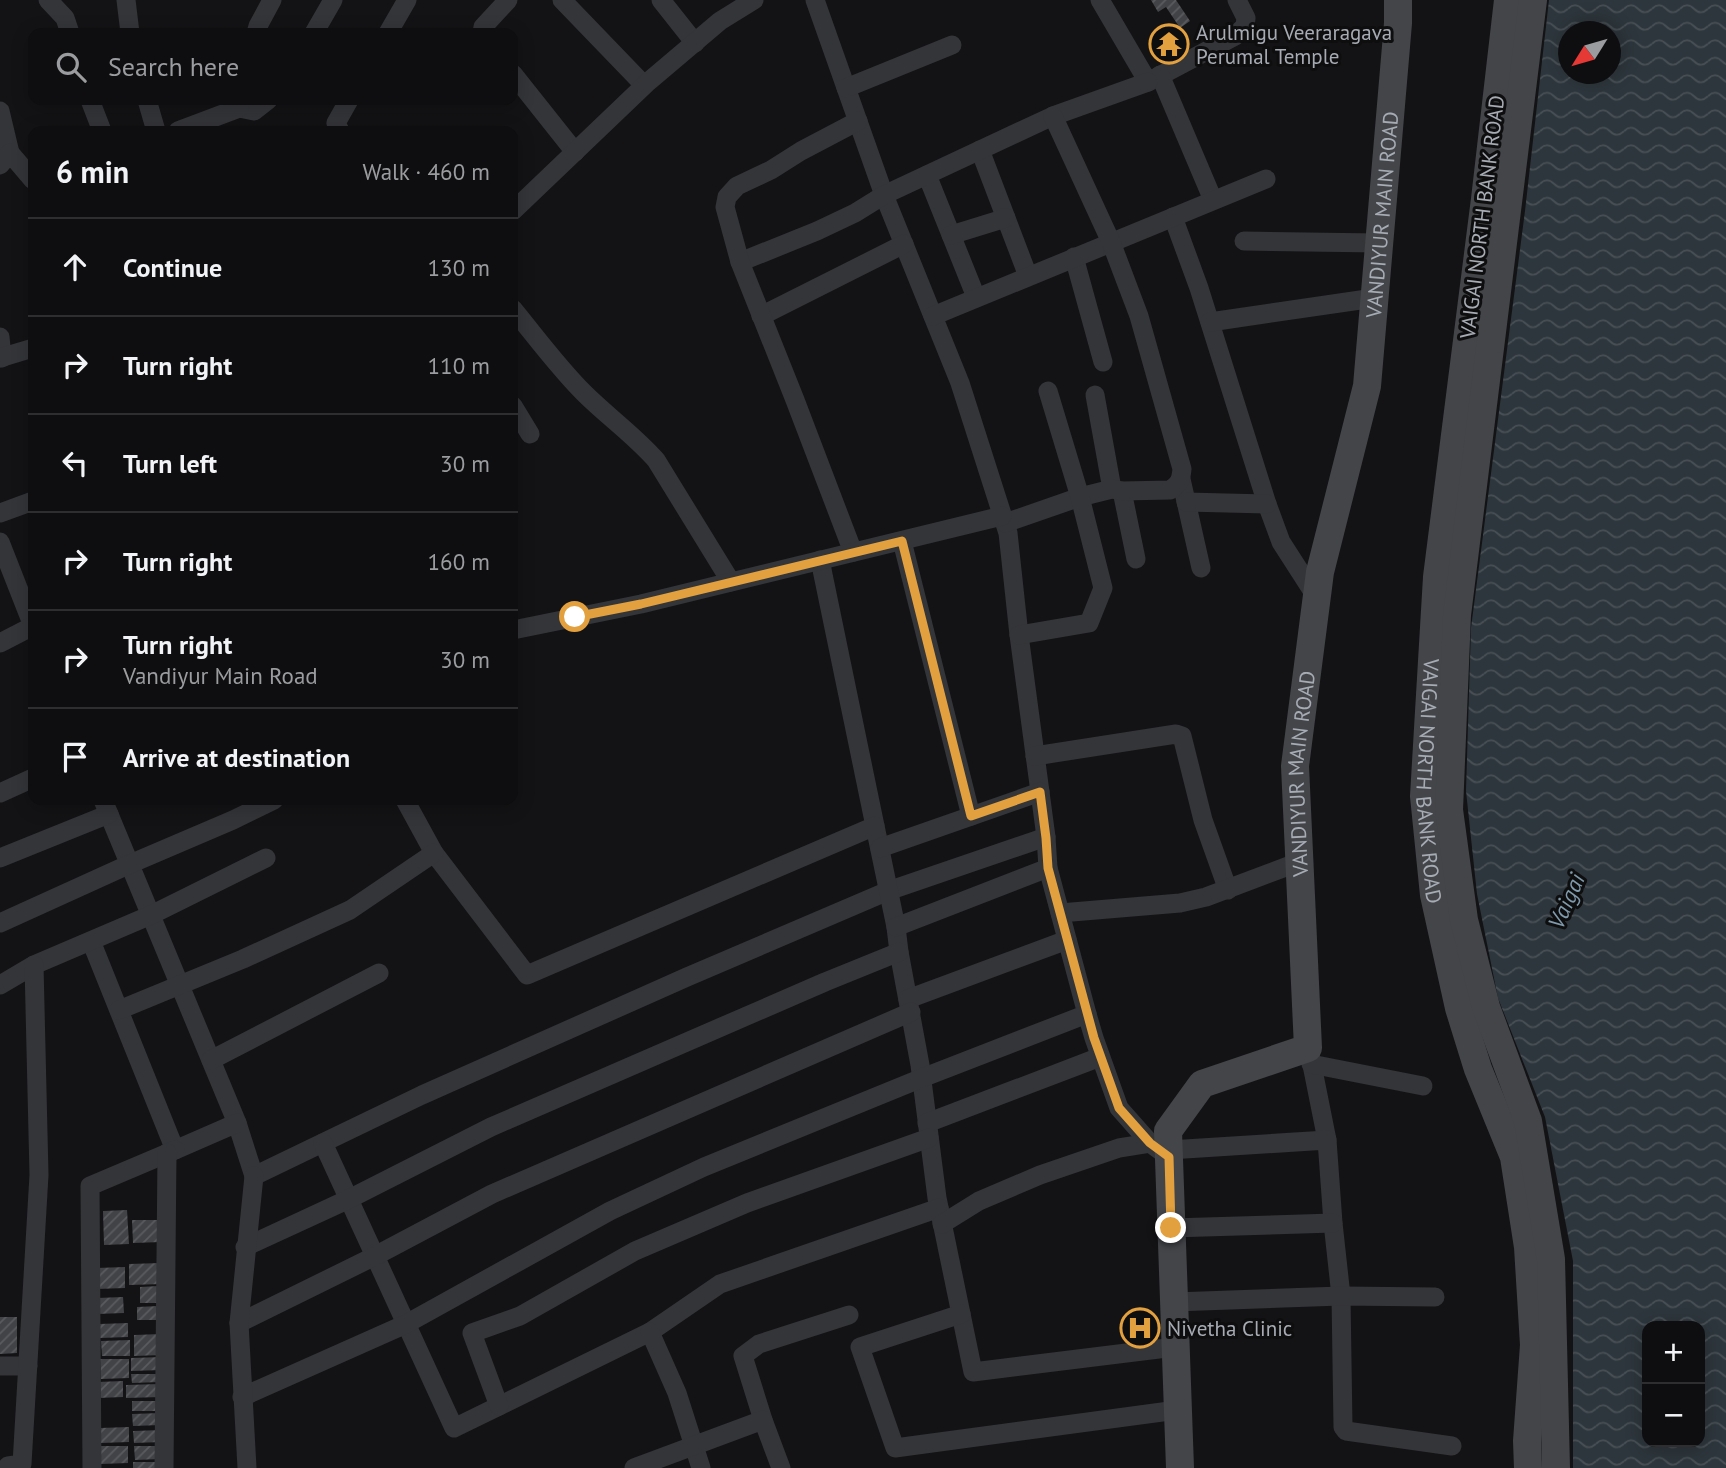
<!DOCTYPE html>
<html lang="en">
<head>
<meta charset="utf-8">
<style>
  body { margin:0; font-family:"PT Sans",sans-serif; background:#171719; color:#f1f3f6 }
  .controls { position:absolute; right:21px; bottom:21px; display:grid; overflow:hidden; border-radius:14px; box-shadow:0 4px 18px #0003 }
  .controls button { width:63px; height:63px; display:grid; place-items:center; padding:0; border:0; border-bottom:2px solid #2e2e30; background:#0e0e10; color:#f1f3f6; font:35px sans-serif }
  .compass { position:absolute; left:1558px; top:21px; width:63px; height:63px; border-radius:50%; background:#0e0e10; box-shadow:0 4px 18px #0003; rotate:233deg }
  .stop { position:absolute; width:21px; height:21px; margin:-16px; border:5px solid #e2a03e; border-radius:50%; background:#fff }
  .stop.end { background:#e2a03e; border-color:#fff; box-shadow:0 2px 7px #0008 }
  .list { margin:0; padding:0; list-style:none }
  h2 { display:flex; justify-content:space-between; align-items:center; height:91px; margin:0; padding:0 28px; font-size:30px }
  h2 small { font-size:23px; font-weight:400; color:#9b9c9f }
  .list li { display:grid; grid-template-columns:46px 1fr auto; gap:21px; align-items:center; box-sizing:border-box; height:98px; padding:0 28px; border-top:2px solid #2e2e30 }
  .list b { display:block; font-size:26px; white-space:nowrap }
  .list p { margin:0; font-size:23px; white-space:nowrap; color:#9b9c9f }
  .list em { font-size:23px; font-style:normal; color:#9b9c9f }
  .icon { flex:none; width:38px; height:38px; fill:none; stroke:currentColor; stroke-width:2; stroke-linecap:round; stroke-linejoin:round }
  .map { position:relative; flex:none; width:1726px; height:1468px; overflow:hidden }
  .search { position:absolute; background:#0e0e10; box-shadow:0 4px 18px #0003; left:28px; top:28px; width:490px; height:77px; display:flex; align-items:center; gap:18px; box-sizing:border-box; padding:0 24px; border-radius:14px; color:#9b9c9f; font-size:26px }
  .panel { position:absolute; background:#0e0e10; box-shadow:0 4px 18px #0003; left:28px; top:126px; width:490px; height:679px; border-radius:14px }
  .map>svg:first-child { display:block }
</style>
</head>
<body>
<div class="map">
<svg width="1726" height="1468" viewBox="0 0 1726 1468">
  <defs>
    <pattern id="water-waves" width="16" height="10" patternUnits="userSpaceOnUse" patternTransform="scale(1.75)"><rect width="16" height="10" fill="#2d363c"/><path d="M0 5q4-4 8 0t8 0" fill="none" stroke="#485056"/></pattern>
    <pattern id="building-hatch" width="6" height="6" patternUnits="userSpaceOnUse" patternTransform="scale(1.75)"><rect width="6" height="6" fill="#424347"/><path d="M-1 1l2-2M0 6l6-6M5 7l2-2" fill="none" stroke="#5a5b5f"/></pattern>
  </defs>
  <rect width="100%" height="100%" fill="#131315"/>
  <path fill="url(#water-waves)" fill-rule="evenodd" d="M1549 0H1726V1468H1573V1261L1545 1117 1498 998 1477 894 1466 791 1471 628 1525 211ZM1568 32H1610V74H1568ZM1647 1326H1700V1442H1647Z"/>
  <g fill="url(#building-hatch)">
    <polygon points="1151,0 1176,0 1190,21 1180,28 1166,7 1158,12"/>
    <polygon points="127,1210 129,1244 104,1245 103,1211"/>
    <polygon points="132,1220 160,1220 161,1242 133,1243"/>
    <polygon points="161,1263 162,1284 129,1285 129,1264"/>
    <polygon points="125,1267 125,1288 97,1289 96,1268"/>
    <polygon points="159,1286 159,1303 140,1303 140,1287"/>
    <polygon points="123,1297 124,1313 97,1314 97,1298"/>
    <polygon points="159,1306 160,1320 137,1320 137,1307"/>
    <polygon points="0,1317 17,1317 17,1353 0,1354"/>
    <polygon points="1156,1317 1158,1343 1135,1345 1133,1319"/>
    <polygon points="128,1323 128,1337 100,1338 99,1324"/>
    <polygon points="161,1334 162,1355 134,1356 134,1335"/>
    <polygon points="130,1340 130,1356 102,1356 101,1341"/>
    <polygon points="162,1357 162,1370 131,1371 131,1358"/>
    <polygon points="100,1359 129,1359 129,1378 101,1379"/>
    <polygon points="131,1374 160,1374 160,1382 132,1383"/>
    <polygon points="123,1381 123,1397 98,1398 97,1382"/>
    <polygon points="160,1384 161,1397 126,1398 126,1385"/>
    <polygon points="132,1401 161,1401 162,1411 132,1411"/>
    <polygon points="161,1413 161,1425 133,1426 132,1414"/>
    <polygon points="129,1427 129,1442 101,1443 100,1428"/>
    <polygon points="161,1430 161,1442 134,1443 133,1431"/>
    <polygon points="100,1446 128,1446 128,1463 101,1464"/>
    <polygon points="134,1446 161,1446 161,1459 135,1460"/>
    <rect x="133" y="1462" width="28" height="6"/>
  </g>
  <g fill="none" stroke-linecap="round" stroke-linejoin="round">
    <g stroke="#343539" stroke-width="19">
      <polyline points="48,0 65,18 70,33"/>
      <polyline points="126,0 130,33"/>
      <polyline points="562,0 644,85"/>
      <polyline points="661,0 695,43"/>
      <polyline points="815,0 884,195 960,383 1008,533 1019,635 1046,837 1048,868 1087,1014 1094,1038 1119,1108 1150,1143 1169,1157"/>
      <polyline points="1100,0 1148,82 1235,36 1245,26 1246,18 1237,0"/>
      <polyline points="256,33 258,26 272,0"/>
      <polyline points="314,33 333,0"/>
      <polyline points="388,33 407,0"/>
      <polyline points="482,33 483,27 508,0"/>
      <polyline points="513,74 575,152"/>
      <polyline points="1160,75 1213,200"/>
      <polyline points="846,88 952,45"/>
      <polyline points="90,100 102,131"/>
      <polyline points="147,100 156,131"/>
      <polyline points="239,108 254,111 268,100"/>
      <polyline points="0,111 10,153"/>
      <polyline points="178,131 239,108 241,100"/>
      <polyline points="340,131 336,123 349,100"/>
      <polyline points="980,150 1028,276"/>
      <polyline points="0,165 10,153 33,180"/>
      <polyline points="927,175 976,297"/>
      <polyline points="513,211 648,82 720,21 754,0"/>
      <polyline points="1173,217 1199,288 1267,504 1281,542 1317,598"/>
      <polyline points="951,235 1006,218"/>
      <polyline points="1244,241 1379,243"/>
      <polyline points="1074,257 1103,362"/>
      <polyline points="740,262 817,231 855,213 884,195 1053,116 1148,82"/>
      <path d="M513 309C536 337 558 367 584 393 607 416 634 435 656 460L731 582"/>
      <polyline points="761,316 904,244"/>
      <polyline points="933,316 1266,179"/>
      <polyline points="1210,322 1374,298"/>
      <polyline points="0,337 2,358"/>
      <polyline points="0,358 33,348"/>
      <polyline points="1095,395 1112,489"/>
      <polyline points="513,406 530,434"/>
      <polyline points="1181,479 1201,568"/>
      <polyline points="1122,491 1136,559"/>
      <polyline points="1186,502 1267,504"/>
      <polyline points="0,513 33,501"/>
      <path d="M1005 523 1080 497 1112 489 1122 491 1170 490C1180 484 1181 479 1182 469L1139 316 1111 242 1053 116"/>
      <polyline points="902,541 971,816"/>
      <polyline points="0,542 33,626"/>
      <polyline points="853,552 795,400 740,262 725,207 727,197 737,186 771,170 801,151 858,121"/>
      <polyline points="820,560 875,826"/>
      <polyline points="513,630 641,604 1002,516"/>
      <polyline points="1019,635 1089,623 1103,588 1080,497 1048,391"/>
      <polyline points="0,643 33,626"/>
      <polyline points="1035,756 1176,734 1182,736 1203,820 1228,890"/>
      <polyline points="0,793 33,778"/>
      <polyline points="103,800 237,1123 254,1176 422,1095 687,977 888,891 1046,837"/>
      <polyline points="405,800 434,853 527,975 875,826 896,927 899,952 920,1065 937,1198 973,1372 1175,1347"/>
      <polyline points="880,848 1040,792"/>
      <polyline points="0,858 109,814"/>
      <polyline points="1060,913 1180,903 1206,897 1299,862"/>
      <polyline points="0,923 130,864 233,820 274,800"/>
      <polyline points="896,927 1048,868"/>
      <polyline points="91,941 175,1150 237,1123"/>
      <polyline points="0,985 34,965 151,915 266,858"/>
      <polyline points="908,999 1067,940"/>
      <polyline points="119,1010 243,959 350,910 434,853"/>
      <polyline points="1310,1055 1327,1140"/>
      <polyline points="211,1060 379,973"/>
      <polyline points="1311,1064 1423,1086"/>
      <polyline points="927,1123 1100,1057"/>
      <polyline points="323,1143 454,1428 650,1332 720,1284 939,1208"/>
      <polyline points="1169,1150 1327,1140 1333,1223 1341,1296 1343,1427 1346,1431 1452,1446"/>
      <polyline points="942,1224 979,1201 1040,1175 1119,1148 1150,1143"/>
      <polyline points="1171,1228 1333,1223"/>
      <polyline points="245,1247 349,1199 491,1127 825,982 899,952"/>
      <polyline points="1174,1302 1341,1296 1435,1297"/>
      <polyline points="961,1314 860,1347 895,1448 1177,1410"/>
      <polyline points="239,1323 375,1256 492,1194 911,1012"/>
      <polyline points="650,1332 677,1393 701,1468"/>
      <polyline points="0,1366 28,1366"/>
      <polyline points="242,1397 406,1324 610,1211 704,1167 922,1078 1087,1014"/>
      <polyline points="499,1406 472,1333 520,1316 635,1251 747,1203 929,1138"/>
      <polyline points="763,1420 743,1356 759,1344 849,1315"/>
      <polyline points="8,1468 8,1466 22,1464 39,1175 34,965"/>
      <polyline points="92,1468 90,1186 175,1150"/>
      <polyline points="164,1468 167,1153"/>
      <polyline points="247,1468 239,1323 254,1176"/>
      <polyline points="634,1468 763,1420 781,1468"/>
    </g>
    <g stroke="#434549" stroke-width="28">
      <path id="s1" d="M1508 0 1485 199 1437 577 1424 796 1434 895 1459 1008 1478 1069 1514 1157 1528 1247 1534 1345 1527 1441 1528 1468"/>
      <polyline points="1533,0 1457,615 1449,810 1464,920 1486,1007 1528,1121 1551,1259 1556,1468"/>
      <path id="s2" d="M1180 1468 1168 1131 1202 1084 1308 1048 1295 766 1320 572 1367 386 1398 23V0"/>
    </g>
  </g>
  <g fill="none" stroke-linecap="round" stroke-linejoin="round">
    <polyline stroke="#e2a03e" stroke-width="9" points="575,617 641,604 902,541 971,816 1040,792 1046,838 1048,868 1094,1038 1119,1108 1150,1143 1169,1157 1171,1228"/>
  </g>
  <defs>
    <g id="temple-ring" transform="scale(2.0125)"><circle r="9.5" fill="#0e0e0f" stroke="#e2a03e" stroke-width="1.5"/><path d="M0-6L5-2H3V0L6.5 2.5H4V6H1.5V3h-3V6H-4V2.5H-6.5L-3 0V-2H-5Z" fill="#e2a03e"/></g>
    <g id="hospital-ring" transform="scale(2.0125)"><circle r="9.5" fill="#0e0e0f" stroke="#e2a03e" stroke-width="1.5"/><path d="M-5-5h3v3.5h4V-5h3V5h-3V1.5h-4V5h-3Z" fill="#e2a03e"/></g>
  </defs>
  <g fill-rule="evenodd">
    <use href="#temple-ring" x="1169" y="44"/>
    <use href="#hospital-ring" x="1140" y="1328"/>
  </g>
  <g text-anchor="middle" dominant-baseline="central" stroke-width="6" stroke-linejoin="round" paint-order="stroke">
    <g font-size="21" fill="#a6abb4" stroke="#0e0e0f" text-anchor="start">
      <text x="1196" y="32">Arulmigu Veeraragava<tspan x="1196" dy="24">Perumal Temple</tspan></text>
      <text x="1167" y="1328">Nivetha Clinic</text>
    </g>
    <g font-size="21" fill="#a6abb4" stroke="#0e0e0f">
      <text stroke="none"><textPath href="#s2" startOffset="1349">VANDIYUR MAIN ROAD</textPath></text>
      <text transform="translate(1482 217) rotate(-83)">VAIGAI NORTH BANK ROAD</text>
      <text stroke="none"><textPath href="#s2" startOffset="782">VANDIYUR MAIN ROAD</textPath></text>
      <text stroke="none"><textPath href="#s1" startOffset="786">VAIGAI NORTH BANK ROAD</textPath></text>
    </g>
    <g font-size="23" font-style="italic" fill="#7f9aac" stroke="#0e0e0f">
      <text transform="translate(1566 901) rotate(-66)">Vaigai</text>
    </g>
  </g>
</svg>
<div class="controls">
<button>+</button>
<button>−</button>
</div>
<svg class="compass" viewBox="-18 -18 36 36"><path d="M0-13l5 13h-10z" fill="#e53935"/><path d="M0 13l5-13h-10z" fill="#9b9c9f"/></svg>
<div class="stop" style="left:575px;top:617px"></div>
<div class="stop end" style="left:1171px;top:1228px"></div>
<div class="search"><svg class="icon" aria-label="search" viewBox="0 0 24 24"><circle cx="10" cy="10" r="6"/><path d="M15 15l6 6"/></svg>Search here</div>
<section class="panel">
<h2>6 min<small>Walk · 460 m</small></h2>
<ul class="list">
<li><svg class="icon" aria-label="ahead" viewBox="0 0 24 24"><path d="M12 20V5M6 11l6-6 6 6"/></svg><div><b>Continue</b></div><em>130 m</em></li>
<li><svg class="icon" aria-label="right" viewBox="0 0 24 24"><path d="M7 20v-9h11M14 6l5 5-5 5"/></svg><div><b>Turn right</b></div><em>110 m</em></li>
<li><svg class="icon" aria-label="left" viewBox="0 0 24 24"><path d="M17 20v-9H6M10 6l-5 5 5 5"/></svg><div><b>Turn left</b></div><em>30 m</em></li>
<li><svg class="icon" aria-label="right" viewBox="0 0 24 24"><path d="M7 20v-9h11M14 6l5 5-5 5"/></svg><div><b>Turn right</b></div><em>160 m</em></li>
<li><svg class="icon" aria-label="right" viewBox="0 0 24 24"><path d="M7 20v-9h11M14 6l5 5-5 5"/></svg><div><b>Turn right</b><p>Vandiyur Main Road</p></div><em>30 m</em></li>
<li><svg class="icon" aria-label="arrive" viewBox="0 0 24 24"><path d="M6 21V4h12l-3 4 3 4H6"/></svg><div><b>Arrive at destination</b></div></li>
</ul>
</section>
</div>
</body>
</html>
